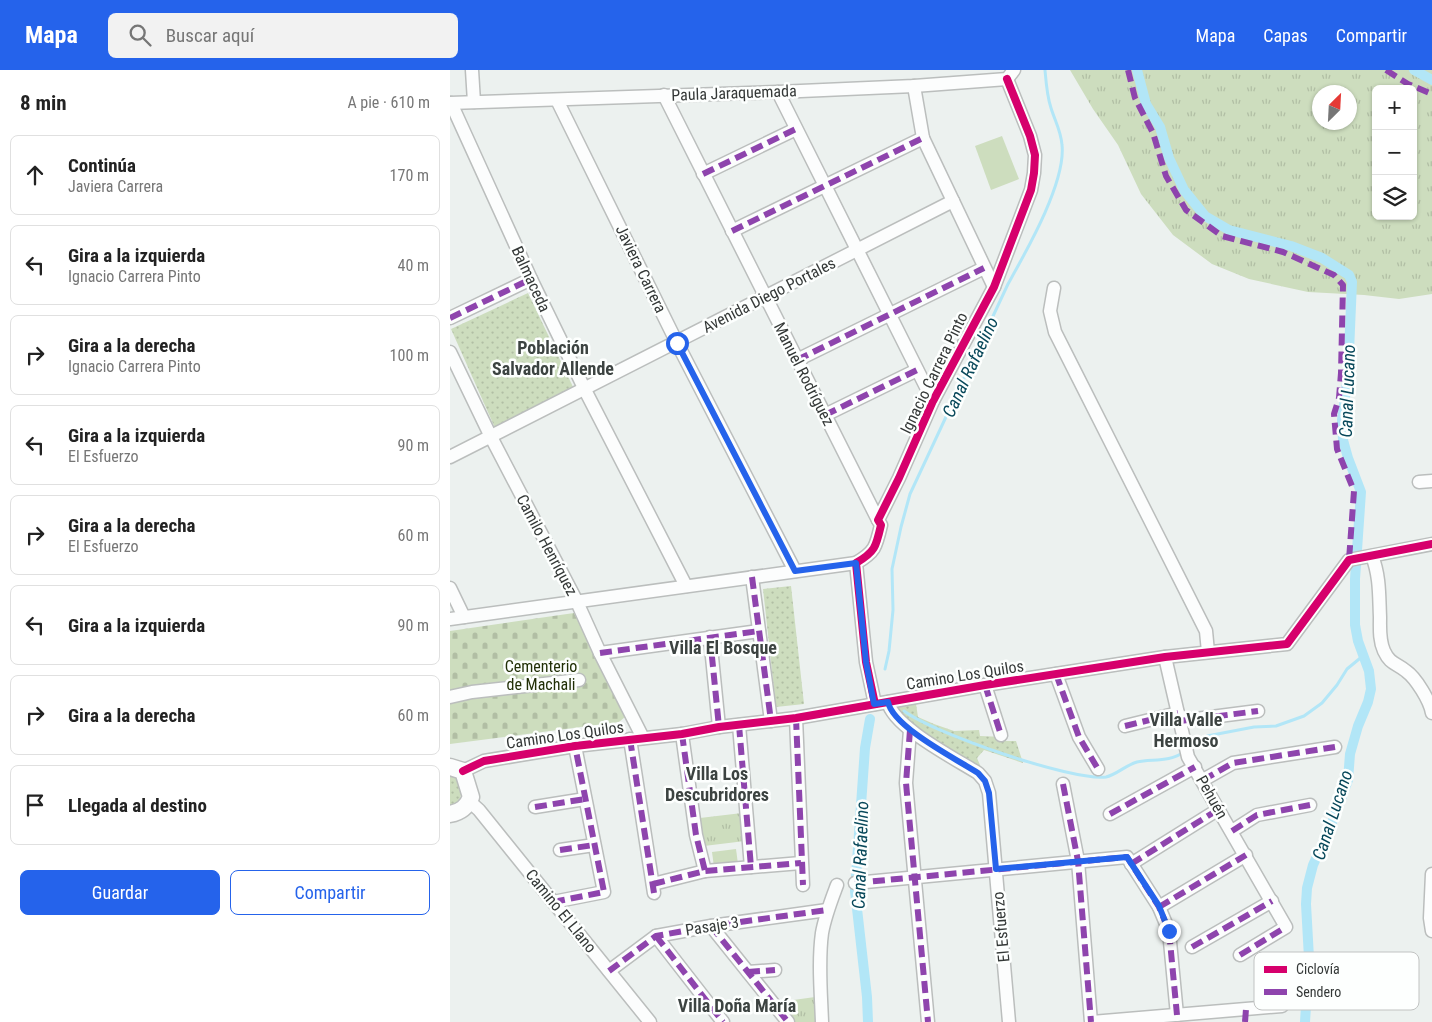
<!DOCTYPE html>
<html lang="es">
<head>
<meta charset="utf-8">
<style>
  body { margin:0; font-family:"Roboto Condensed",sans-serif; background:#f2f2f2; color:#222 }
  .controls { position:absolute; right:15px; top:15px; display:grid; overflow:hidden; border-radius:8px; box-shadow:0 1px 4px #0004 }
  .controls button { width:45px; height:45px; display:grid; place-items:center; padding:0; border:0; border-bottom:1px solid #e0e0e0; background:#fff; color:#222; font:25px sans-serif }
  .compass { position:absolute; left:862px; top:15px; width:45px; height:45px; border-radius:50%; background:#fff; box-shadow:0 1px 4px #0004; rotate:24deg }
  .stop { position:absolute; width:15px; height:15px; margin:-11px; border:4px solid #2563eb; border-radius:50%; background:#fff }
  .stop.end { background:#2563eb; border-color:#fff; box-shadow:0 1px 5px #0008 }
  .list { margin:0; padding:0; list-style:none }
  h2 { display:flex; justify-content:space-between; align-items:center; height:65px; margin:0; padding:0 20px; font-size:21px }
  h2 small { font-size:16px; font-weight:400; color:#767676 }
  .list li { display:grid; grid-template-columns:32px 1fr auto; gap:15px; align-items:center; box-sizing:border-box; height:80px; margin:0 10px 10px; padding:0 10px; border:1px solid #e0e0e0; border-radius:8px }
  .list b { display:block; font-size:19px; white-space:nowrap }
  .list p { margin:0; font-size:16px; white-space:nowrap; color:#767676 }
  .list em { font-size:16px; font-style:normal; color:#767676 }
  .actions { display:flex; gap:10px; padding:15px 20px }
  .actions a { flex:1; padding:11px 0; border:1px solid #2563eb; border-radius:8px; text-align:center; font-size:18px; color:#2563eb }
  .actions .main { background:#2563eb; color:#fff }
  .icon { flex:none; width:28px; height:28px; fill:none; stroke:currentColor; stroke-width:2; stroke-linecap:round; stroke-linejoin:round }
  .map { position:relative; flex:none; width:982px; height:952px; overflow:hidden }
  header { display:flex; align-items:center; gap:30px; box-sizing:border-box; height:70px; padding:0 25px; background:#2563eb; color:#fff }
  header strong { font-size:24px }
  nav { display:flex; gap:28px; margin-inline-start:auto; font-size:18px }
  .search { width:350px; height:45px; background:#f2f2f2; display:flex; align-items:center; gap:12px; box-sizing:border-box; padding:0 18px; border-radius:8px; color:#767676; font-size:19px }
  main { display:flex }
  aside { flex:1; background:#fff }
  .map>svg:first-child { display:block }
</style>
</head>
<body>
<header>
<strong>Mapa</strong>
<div class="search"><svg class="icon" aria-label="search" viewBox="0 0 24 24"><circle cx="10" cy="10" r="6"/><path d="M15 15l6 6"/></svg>Buscar aquí</div>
<nav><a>Mapa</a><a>Capas</a><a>Compartir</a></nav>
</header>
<main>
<aside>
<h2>8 min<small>A pie · 610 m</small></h2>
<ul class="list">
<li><svg class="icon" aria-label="ahead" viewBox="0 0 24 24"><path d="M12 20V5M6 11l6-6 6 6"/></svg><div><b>Continúa</b><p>Javiera Carrera</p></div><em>170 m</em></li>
<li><svg class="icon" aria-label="left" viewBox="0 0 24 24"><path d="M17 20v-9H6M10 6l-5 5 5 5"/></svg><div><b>Gira a la izquierda</b><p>Ignacio Carrera Pinto</p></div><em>40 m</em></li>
<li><svg class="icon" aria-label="right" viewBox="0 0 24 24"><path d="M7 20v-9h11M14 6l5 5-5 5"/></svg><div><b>Gira a la derecha</b><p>Ignacio Carrera Pinto</p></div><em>100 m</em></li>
<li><svg class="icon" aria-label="left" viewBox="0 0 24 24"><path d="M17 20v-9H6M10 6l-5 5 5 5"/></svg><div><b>Gira a la izquierda</b><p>El Esfuerzo</p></div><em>90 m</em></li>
<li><svg class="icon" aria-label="right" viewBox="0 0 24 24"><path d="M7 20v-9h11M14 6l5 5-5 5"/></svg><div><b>Gira a la derecha</b><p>El Esfuerzo</p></div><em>60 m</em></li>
<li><svg class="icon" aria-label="left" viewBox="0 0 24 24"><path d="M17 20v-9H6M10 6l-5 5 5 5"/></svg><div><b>Gira a la izquierda</b></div><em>90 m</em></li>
<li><svg class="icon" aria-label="right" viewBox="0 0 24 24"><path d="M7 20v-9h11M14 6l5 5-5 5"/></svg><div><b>Gira a la derecha</b></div><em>60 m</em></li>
<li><svg class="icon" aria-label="arrive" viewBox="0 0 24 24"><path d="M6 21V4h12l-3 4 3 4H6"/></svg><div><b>Llegada al destino</b></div></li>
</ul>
<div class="actions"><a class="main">Guardar</a><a>Compartir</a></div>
</aside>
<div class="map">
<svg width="982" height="952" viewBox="0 0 982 952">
  <defs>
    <pattern id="grass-tufts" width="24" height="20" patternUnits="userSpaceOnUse" patternTransform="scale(1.25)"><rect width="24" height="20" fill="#cdddbe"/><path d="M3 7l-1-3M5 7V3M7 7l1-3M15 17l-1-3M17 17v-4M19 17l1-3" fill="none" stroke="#b1bea4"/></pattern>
    <pattern id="cemetery-stones" width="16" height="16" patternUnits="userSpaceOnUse" patternTransform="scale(1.25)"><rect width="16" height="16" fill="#cdddbe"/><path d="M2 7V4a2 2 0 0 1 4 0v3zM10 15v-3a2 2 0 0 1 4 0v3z" fill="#b1bea4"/></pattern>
    <pattern id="park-dots" width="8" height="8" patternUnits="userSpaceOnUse" patternTransform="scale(1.25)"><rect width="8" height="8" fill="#cdddbe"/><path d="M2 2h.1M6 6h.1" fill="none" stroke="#b1bea4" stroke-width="1.8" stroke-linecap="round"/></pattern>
  </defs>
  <rect width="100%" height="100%" fill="#ecf1ef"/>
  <g fill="url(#grass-tufts)" fill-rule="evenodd">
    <path d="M620 0H982V224L949 229 914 225 858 222 799 209 762 194 723 165 691 124 668 75 643 39ZM926 19H963V146H926ZM899 22V52H869V22Z"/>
    <polygon points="292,743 295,771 254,776 250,748"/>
    <polygon points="365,927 366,952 345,952 329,932"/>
  </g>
  <polygon fill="url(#cemetery-stones)" points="124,543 175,647 169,652 0,674 0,561"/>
  <g fill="url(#park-dots)">
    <polygon points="78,223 124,319 45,358 1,259"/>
    <polygon points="341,516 354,634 326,637 313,519"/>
    <polygon points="466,634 468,647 484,654 504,661 529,660 530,666 554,667 556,671 566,671 573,693 534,680 527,688 533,702 458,652 453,647 446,635"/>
    <path d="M0 704 7 705C11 716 16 732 0 736Z"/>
  </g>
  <g fill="#cdddbe">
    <polygon points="552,66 569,109 541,120 525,76"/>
    <polygon points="286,779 288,794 264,797 262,782"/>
  </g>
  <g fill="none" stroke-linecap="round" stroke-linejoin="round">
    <g stroke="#b2e6f7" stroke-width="3">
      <path d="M435 599 439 581 443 540 442 499 451 457 460 424 558 214C577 180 616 112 612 75 611 61 605 51 601 38 597 26 596 12 595 0"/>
      <path d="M454 641C483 663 621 711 656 707 666 705 676 695 687 692 703 689 720 692 734 682"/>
      <polyline points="740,678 757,666 804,657 826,656 854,646 872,633 887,615 897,599 914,585"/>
    </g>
    <g stroke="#b2e6f7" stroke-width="10">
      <polyline points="687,0 696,34 710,57 719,88 734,120 755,146 779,160 841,176 872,188 899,205 902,212 898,305 892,350 893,370 898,388 911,422 905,509 905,555 908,571 919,601 921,619 918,632 908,656 900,684 898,710 880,758 863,795 857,818 856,834 859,888 855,952"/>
      <polyline points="964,0 982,10"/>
      <polyline points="418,952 417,927 405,821 415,678 420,649"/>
    </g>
    <g stroke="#bbbebd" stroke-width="15">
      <g id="minor">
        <polyline points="22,0 24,32"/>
        <polyline points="464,16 473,68 544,217"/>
        <polyline points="328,22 483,331"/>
        <polyline points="214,25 428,450"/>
        <polyline points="107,30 227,273 345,501"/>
        <polyline points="0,33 328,22 464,16 557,9 564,0"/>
        <polyline points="1,33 81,209 135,320 236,516"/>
        <polyline points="253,104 346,59"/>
        <polyline points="282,161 473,68"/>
        <polyline points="604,218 600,241 605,262 756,561 758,582"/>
        <polyline points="0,248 81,209"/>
        <polyline points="0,282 41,367 127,532 150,583 193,668"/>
        <polyline points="347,290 534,198"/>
        <polyline points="375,345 467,300"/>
        <polyline points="0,387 503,131"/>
        <polyline points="969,412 982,411"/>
        <path d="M922 486C930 506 929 526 930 547 930 558 929 570 934 581 940 594 946 593 956 601 966 608 980 631 982 643"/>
        <polyline points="302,507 321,651"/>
        <polyline points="0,518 14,547"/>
        <polyline points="0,549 406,493"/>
        <polyline points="260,567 269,657"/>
        <polyline points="150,583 309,561"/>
        <polyline points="715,587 738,687 836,857 790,885"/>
        <polyline points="606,604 629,667 648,699"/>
        <polyline points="535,615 551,665"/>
        <polyline points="0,627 22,622 129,610"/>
        <path d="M438 632C443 657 506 689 528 703L535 711 539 723 559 952"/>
        <path d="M425 634 416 592 406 493C425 482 426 477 431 455L428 450 449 408 483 331 544 217 581 120 584 103 585 85 580 66 557 9"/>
        <polyline points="346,648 353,815"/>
        <polyline points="730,651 808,641"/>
        <polyline points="289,655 301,797"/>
        <polyline points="675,656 728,643"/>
        <polyline points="460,660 456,713 478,952"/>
        <polyline points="232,664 246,765 255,801"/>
        <polyline points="180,669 204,823"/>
        <polyline points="13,701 34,691 125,676 232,664 269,657 346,648 535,615 715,587 837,574 899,490 982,474"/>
        <polyline points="753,710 783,693 885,677"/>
        <polyline points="613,714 628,791 641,952"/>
        <polyline points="19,731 29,740 200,952"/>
        <polyline points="85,737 135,729"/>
        <polyline points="660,744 745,697"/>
        <polyline points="782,761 807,745 860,735"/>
        <polyline points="110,780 144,775"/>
        <polyline points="681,794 769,739"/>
        <polyline points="982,804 980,848 982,861"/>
        <polyline points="405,813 677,787 709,837 719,861 727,945"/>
        <polyline points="203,814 255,801 351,793"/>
        <polyline points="103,832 154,822 125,676"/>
        <polyline points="709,837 796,785"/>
        <polyline points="261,856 338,952"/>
        <polyline points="206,866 273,952"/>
        <polyline points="742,877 822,831"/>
        <polyline points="159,901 206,866 261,856 377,840"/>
        <polyline points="298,902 325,900"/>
        <path d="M372 952C371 923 368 892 372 863 375 846 381 831 387 815"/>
        <polyline points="642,952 832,936"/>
      </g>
    </g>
    <g stroke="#bbbebd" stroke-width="19">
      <path id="major" d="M0 697 13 701 21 727C17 737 11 742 0 744"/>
    </g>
    <use href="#minor" stroke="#fcfdfd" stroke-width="12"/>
    <use href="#major" stroke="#fcfdfd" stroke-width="16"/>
    <g stroke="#8e44ad" stroke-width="6" stroke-dasharray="12 6" stroke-linecap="butt">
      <polyline points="678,0 685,28 703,63 716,106 736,140 772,166 833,182 884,205 893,215 891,303 889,328 884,344 887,379 904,421 899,490"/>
      <polyline points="936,0 958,14 982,24"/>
      <polyline points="253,104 346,59"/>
      <polyline points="282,161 473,68"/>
      <polyline points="0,248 81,209"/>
      <polyline points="347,290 534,198"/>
      <polyline points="375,345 467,300"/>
      <polyline points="302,507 321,651"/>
      <polyline points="260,567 269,657"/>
      <polyline points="150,583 309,561"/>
      <polyline points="606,604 629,667 648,699"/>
      <polyline points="535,615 551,665"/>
      <polyline points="346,648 353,815"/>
      <polyline points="730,651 808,641"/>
      <polyline points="289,655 301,797"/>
      <polyline points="675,656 728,643"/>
      <polyline points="460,660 456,713 478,952"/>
      <polyline points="232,664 246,765 255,801"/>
      <polyline points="180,669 204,823"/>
      <polyline points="753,710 783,693 885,677"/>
      <polyline points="613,714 628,791 641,952"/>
      <polyline points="85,737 135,729"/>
      <polyline points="660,744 745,697"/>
      <polyline points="782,761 807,745 860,735"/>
      <polyline points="110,780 144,775"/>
      <polyline points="681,794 769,739"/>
      <polyline points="405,813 677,787 709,837 719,861 727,945"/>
      <polyline points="203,814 255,801 351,793"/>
      <polyline points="103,832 154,822 125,676"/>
      <polyline points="709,837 796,785"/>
      <polyline points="261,856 338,952"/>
      <polyline points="206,866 273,952"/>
      <polyline points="742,877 822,831"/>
      <polyline points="790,885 836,857"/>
      <polyline points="159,901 206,866 261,856 377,840"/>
      <polyline points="298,902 325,900"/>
      <polyline points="795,952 796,939"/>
    </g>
    <g stroke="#fdfffe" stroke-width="11">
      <g id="cycleway">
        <path d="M425 634 416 592 406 493C425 482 426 477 431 455L428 450 449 408 483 331 544 217 581 120 584 103 585 85 580 66 557 9"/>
        <polyline points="13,701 34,691 125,676 232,664 269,657 346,648 535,615 715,587 837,574 899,490 982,474"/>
      </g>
    </g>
    <use href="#cycleway" stroke="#d6006c" stroke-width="8"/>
  </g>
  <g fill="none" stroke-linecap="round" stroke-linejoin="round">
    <path stroke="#2563eb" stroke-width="6" d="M227 273 345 501 406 493 416 592 424 634 438 632C443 657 506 689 528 703L535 711 539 723 546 799 677 787 709 836 719 861"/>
  </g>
  <g text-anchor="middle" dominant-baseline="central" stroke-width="5" stroke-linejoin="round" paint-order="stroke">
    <g font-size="16" fill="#343837" stroke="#fdfffe">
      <text transform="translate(284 23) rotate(-2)">Paula Jaraquemada</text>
      <text transform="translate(191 199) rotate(64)">Javiera Carrera</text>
      <text transform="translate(81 209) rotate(65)">Balmaceda</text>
      <text transform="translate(319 225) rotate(-27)">Avenida Diego Portales</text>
      <text transform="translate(484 303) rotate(-64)">Ignacio Carrera Pinto</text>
      <text transform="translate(354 304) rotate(63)">Manuel Rodríguez</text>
      <text transform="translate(97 475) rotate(62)">Camilo Henríquez</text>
      <text transform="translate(515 605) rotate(-9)">Camino Los Quilos</text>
      <text transform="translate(115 665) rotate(-8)">Camino Los Quilos</text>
      <text transform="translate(762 727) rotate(60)">Pehuén</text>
      <text transform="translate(111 841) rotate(51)">Camino El Llano</text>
      <text transform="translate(262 856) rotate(-9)">Pasaje 3</text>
      <text transform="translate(551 857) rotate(-95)">El Esfuerzo</text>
    </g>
    <g font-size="16" fill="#212f06" stroke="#fdfffe">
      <text x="91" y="596">Cementerio<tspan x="91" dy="18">de Machali</tspan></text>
    </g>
    <g font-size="18" font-weight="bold" fill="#3c4341" stroke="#fdfffe">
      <text x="103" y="277">Población<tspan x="103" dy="21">Salvador Allende</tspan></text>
      <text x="273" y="577">Villa El Bosque</text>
      <text x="736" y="649">Villa Valle<tspan x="736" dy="21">Hermoso</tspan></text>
      <text x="267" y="703">Villa Los<tspan x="267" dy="21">Descubridores</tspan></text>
      <text x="287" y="935">Villa Doña María</text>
    </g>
    <g font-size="18" font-style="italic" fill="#08485a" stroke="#fdfffe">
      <text transform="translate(520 297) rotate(-65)">Canal Rafaelino</text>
      <text transform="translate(897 321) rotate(-88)">Canal Lucano</text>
      <text transform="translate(882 745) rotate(-72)">Canal Lucano</text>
      <text transform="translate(410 785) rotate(-88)">Canal Rafaelino</text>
    </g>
  </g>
  <rect x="804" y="882" width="165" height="58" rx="8" fill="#fdfffe" stroke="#c1c3c2" stroke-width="1"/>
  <rect x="814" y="896" width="23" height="7" fill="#d6006c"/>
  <rect x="814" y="919" width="23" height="6" fill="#8e44ad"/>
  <g font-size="14" fill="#343837">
    <text x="846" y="904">Ciclovía</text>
    <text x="846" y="927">Sendero</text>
  </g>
</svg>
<div class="controls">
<button>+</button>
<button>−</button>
<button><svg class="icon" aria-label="layers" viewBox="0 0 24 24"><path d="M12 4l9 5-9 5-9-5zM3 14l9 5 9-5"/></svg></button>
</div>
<svg class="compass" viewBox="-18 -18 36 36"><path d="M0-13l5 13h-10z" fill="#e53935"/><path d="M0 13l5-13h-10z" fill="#767676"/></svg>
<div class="stop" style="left:227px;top:273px"></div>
<div class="stop end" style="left:719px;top:861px"></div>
</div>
</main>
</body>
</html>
